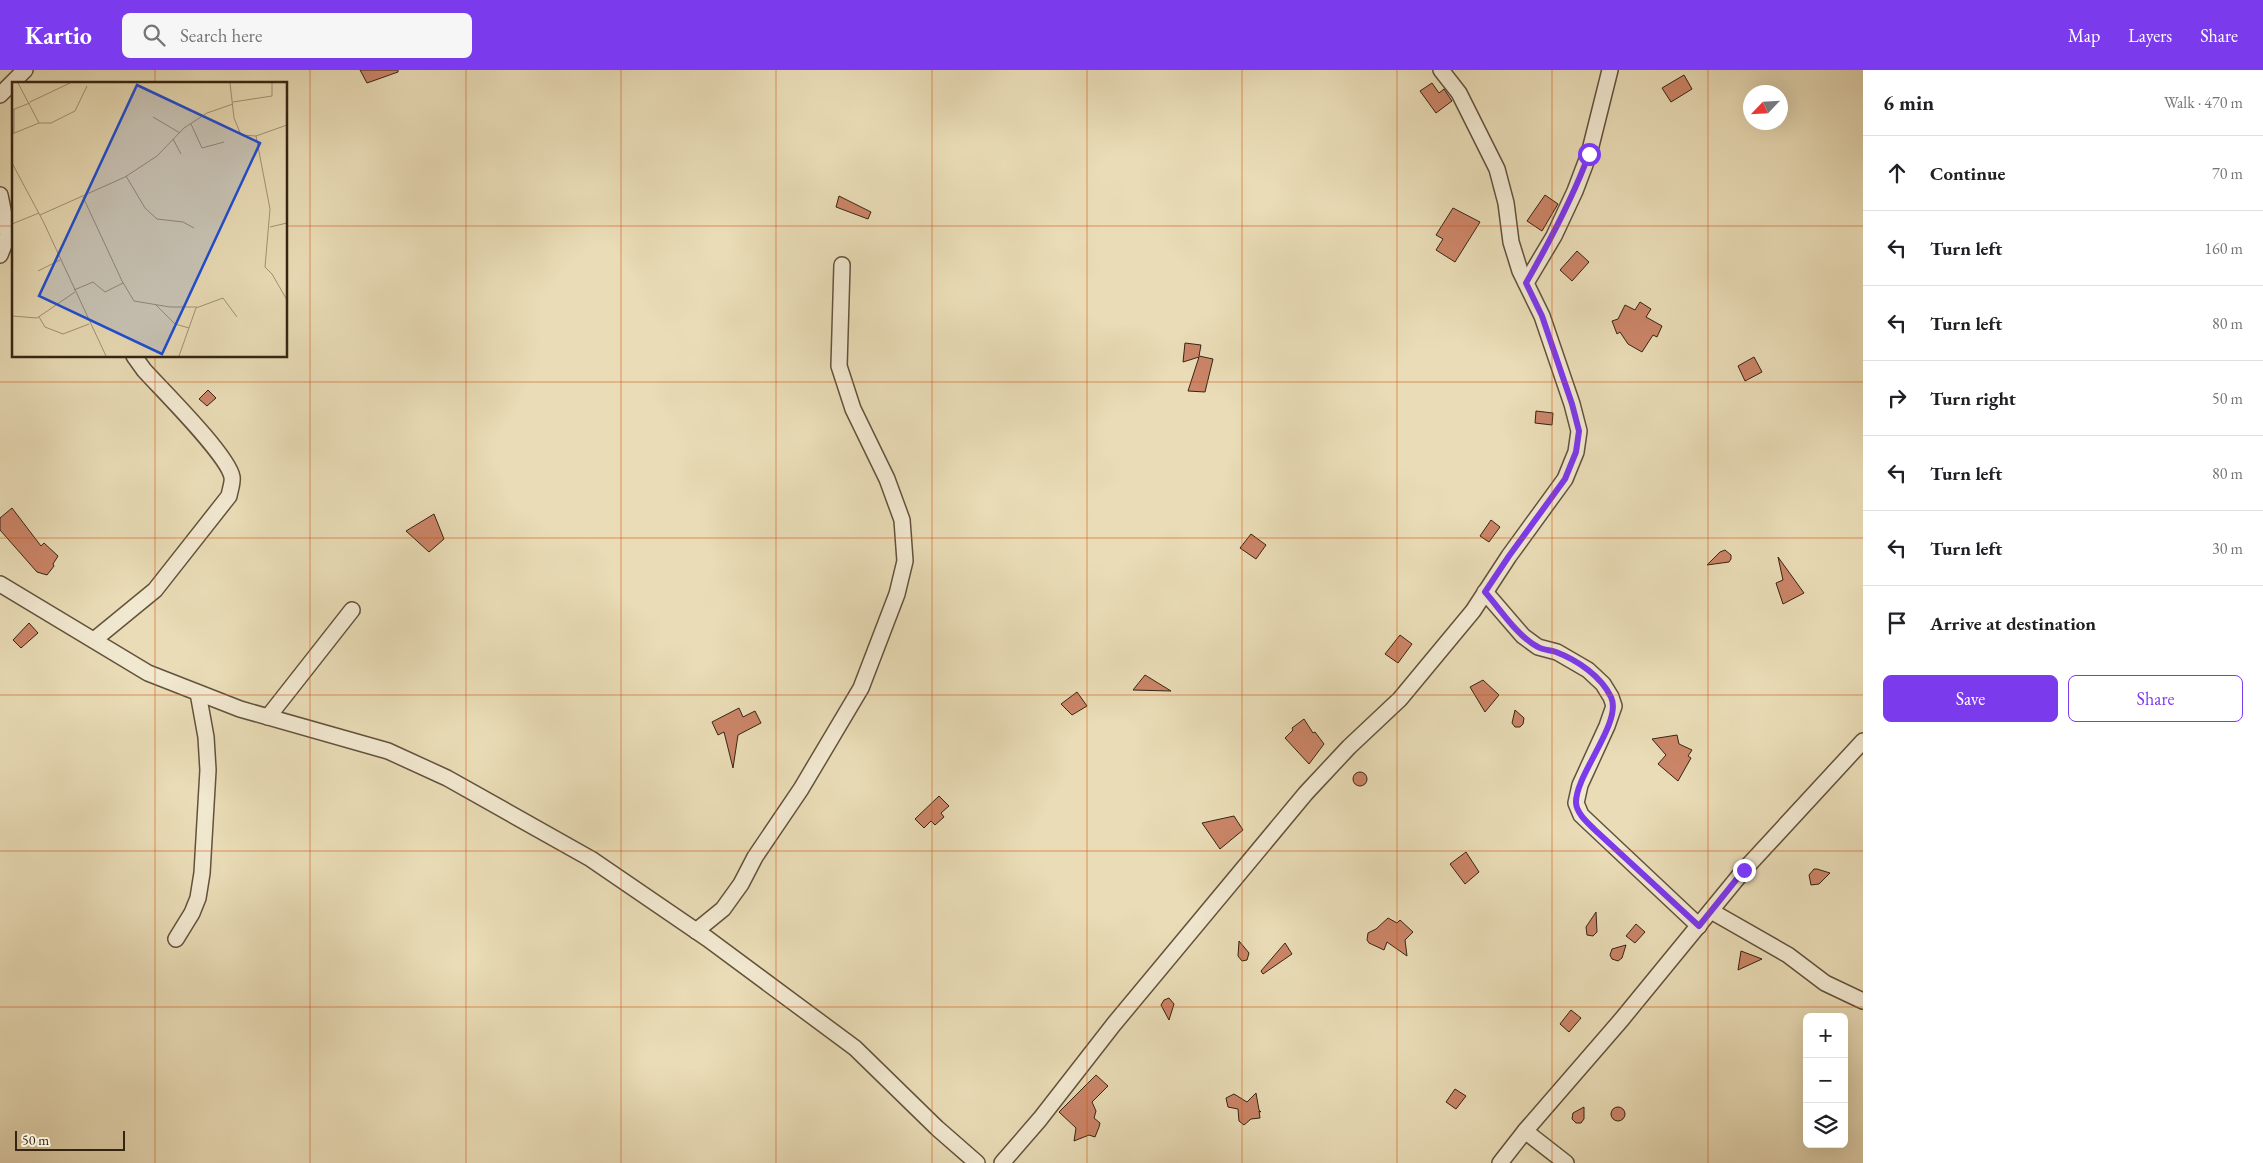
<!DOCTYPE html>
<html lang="en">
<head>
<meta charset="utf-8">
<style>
  body { margin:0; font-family:"EB Garamond",serif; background:#f6f6f6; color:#202124 }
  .controls { position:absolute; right:15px; bottom:15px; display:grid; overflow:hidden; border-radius:8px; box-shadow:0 5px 20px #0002 }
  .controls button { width:45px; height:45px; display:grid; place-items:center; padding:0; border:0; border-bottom:1px solid #e0e0e0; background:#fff; color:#202124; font:25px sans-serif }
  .compass { position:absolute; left:1743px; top:15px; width:45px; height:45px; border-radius:50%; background:#fff; box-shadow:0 5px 20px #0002; rotate:245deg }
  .scale { position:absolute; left:15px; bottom:12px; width:110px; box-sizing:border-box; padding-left:5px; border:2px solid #362413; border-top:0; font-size:14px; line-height:18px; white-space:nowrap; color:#362413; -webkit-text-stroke:4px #f1e8d0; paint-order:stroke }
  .stop { position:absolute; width:15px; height:15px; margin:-11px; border:4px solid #7c3aed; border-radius:50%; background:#fff }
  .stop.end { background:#7c3aed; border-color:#fff; box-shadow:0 1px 5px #0008 }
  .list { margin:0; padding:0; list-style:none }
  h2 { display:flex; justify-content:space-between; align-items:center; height:65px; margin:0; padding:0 20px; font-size:21px }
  h2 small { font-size:16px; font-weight:400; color:#757577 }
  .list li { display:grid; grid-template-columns:32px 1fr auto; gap:15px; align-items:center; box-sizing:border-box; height:75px; padding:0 20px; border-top:1px solid #e0e0e0 }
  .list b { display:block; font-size:19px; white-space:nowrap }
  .list em { font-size:16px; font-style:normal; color:#757577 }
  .actions { display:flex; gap:10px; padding:15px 20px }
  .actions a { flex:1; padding:11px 0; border:1px solid #7c3aed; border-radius:8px; text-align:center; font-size:18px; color:#7c3aed }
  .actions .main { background:#7c3aed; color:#fff }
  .icon { flex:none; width:28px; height:28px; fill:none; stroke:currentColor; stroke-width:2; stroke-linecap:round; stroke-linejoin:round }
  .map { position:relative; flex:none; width:1863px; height:1093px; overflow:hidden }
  header { display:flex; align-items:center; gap:30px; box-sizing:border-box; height:70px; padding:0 25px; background:#7c3aed; color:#fff }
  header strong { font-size:24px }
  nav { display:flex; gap:28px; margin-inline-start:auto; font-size:18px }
  .search { width:350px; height:45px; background:#f6f6f6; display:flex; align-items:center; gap:12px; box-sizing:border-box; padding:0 18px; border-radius:8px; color:#757577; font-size:19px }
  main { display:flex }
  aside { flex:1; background:#fff }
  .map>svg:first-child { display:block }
</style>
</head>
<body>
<header>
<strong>Kartio</strong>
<div class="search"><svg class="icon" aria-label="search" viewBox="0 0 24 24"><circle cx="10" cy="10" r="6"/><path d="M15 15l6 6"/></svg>Search here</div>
<nav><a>Map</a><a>Layers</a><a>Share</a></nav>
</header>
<main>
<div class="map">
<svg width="1863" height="1093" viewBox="0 0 1863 1093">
  <rect width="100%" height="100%" fill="#e9dcb6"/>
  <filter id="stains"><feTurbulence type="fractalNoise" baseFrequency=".004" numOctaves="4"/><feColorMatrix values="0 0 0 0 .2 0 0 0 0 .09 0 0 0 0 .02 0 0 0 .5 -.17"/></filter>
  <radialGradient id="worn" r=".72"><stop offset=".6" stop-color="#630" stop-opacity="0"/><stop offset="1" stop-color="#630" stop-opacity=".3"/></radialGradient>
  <g fill="#cb8568" stroke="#362413">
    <polygon points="360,0 398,0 398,2 367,13"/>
    <polygon points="1684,5 1692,19 1671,32 1662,18"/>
    <polygon points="1432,13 1439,23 1444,19 1452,31 1436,43 1420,21"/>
    <polygon points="1545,125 1558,134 1542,161 1527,151"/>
    <polygon points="839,126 871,142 868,149 836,137"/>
    <polygon points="1453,138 1480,152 1455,192 1436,180 1443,169 1436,165"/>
    <polygon points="1577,181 1589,192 1572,211 1560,200"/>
    <polygon points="1640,232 1651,239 1646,247 1662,256 1657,267 1653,265 1642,282 1628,274 1620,262 1617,264 1612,251 1618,249 1625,235 1635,240"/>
    <polygon points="1185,273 1201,275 1199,286 1213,289 1205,322 1188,321 1199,287 1183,292"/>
    <polygon points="1754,287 1762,302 1745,311 1738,296"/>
    <polygon points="208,320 216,328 207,336 199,329"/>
    <polygon points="1536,341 1553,343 1552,355 1535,353"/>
    <polygon points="12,438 41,476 44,473 58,486 53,494 54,496 47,505 37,502 0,460 0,448"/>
    <polygon points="434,444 444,469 429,482 406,461"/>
    <polygon points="1491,450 1500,457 1489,472 1480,466"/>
    <polygon points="1251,464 1266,475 1256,489 1240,478"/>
    <polygon points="1725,480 1731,485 1731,489 1729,492 1707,495 1720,482"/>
    <polygon points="1778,487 1804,523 1783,534 1776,513 1783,510"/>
    <polygon points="29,553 38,563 21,578 13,570"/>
    <polygon points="1400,565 1412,574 1398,593 1385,584"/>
    <polygon points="1145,605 1171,621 1133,620"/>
    <polygon points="1483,610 1499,625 1485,642 1470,617"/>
    <polygon points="1077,622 1087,636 1072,645 1061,634"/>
    <polygon points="739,638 743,647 755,641 761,653 738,665 733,698 724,662 718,665 712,652"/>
    <polygon points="1515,640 1524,648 1523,654 1520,657 1515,657 1512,653"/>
    <polygon points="1304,649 1313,663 1315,662 1324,674 1309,694 1285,668 1293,660 1292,658"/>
    <polygon points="1677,665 1679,674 1692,680 1688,686 1691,688 1678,711 1658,694 1666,685 1652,669"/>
    <circle cx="1360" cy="709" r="7"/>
    <polygon points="939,726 949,736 941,743 944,747 935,755 931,751 924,758 915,749"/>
    <polygon points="1234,746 1243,760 1220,779 1202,753"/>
    <polygon points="1466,782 1479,802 1465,814 1450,794"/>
    <polygon points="1814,799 1817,799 1830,803 1819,814 1811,815 1809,805"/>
    <polygon points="1596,842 1597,862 1593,866 1587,865 1586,857"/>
    <polygon points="1388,848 1397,853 1400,850 1413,862 1405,870 1407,886 1387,872 1384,880 1369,873 1367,870 1368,863 1376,859"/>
    <polygon points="1636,854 1645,862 1635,873 1626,866"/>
    <polygon points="1239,871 1249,883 1247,890 1242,891 1238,886"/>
    <polygon points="1285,873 1292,884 1263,904 1261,901"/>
    <polygon points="1626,875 1622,888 1618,891 1612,889 1610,885 1612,879"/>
    <polygon points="1741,881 1762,889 1738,900"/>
    <polygon points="1169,928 1174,934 1169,950 1161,935 1164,930"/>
    <polygon points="1571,940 1581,948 1569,962 1560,954"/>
    <polygon points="1096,1005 1108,1016 1092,1032 1096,1041 1094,1048 1100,1053 1099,1057 1095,1067 1089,1065 1074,1071 1076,1058 1059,1042"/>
    <polygon points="1455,1019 1466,1026 1456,1039 1446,1032"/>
    <polygon points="1256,1023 1259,1040 1261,1042 1259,1041 1260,1048 1251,1049 1244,1055 1239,1051 1238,1039 1228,1037 1226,1028 1234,1024 1247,1032"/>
    <circle cx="1618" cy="1044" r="7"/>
    <polygon points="1584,1037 1584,1049 1581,1053 1576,1053 1572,1049 1573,1043"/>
  </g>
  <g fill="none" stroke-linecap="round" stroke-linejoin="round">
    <g stroke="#63523c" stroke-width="18">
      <g id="minor">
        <polyline points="0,25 25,0"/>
        <polyline points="0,125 8,165 0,185"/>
        <polyline points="1526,213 1554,166 1575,121 1589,84 1610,0"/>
        <polyline points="0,514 148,603 240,639 388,681 447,708 591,789 708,869 855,978 937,1058 977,1093"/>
        <polyline points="1485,522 1523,566 1538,577 1557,582 1588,600 1603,614 1611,627 1614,636 1607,656 1580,715 1576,733 1581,745 1699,856"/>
        <path d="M94 570 155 520 229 426C230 420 233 412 232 407 228 385 162 320 144 300L134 286"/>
        <polyline points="268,647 352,540"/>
        <polyline points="1711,841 1788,885 1825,913 1863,931"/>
        <polyline points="696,861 723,839 741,814 755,787 801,719 861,618 897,524 905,491 902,450 887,409 853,339 839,296 842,195"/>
        <polyline points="176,869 192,843 198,828 202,803 208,700 206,667 198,623"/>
        <polyline points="1525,1061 1566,1093"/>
        <polyline points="1002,1093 1040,1049 1114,954 1306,723 1349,677 1400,629 1473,541 1509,486 1565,409 1576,382 1579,361 1572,334 1542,246 1520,201 1511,172 1506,133 1497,99 1459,23 1441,0"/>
        <polyline points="1500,1093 1525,1061 1622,949 1744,800 1863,671"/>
      </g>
    </g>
    <use href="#minor" stroke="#f1e8d0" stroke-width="15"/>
  </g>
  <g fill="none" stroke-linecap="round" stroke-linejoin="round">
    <path stroke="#7c3aed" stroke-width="6" d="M1589 84C1572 130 1550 171 1526 213L1542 246 1572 334 1579 361 1576 382 1565 409 1509 486 1485 522C1501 540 1517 566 1538 577 1543 580 1550 580 1556 582 1577 590 1601 606 1611 627 1623 652 1575 705 1576 733 1577 744 1588 753 1595 760L1699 856 1744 800"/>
  </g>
  <path fill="none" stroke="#cd510d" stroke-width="1" stroke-opacity="0.55" d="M155 0V14M310 0V1093M466 0V1093M621 0V1093M776 0V1093M932 0V1093M1087 0V1093M1242 0V1093M1397 0V1093M1552 0V1093M1708 0V1093M0 156H14M286 156H1863M155 286V1093M0 312H1863M0 468H1863M0 625H1863M0 781H1863M0 937H1863"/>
  <g transform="translate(12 12)">
    <rect width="275" height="275" fill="#e9dcb6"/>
    <path fill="none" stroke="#a19275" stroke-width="1" d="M218 1 222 36 229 53 244 54 275 43M18 20 58 1M221 20 260 14V1M2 27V51M0 28 18 21M141 35 168 51M27 41H39L63 29 75 4M179 42 190 66 212 60M0 52 27 41 6 1M244 54 258 127 253 185 260 192 275 218M161 57 169 72M0 81 31 139 94 274M114 94 133 126 145 137 171 140 182 146M71 115 110 199 122 219 158 225H185M28 133 113 95 145 74 172 46 195 31 221 22M0 142 27 131M258 145 275 141M26 189 48 178M62 208 81 200 93 210 111 201M144 223 163 242 177 246M0 234 25 236 63 210M27 235 33 245 51 252 77 242M167 274 184 226 211 216 225 235"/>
    <path fill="#1d4ed8" fill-opacity="0.15" stroke="#1d4ed8" stroke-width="2.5" d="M125 3 248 61 150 272 27 214Z"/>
    <rect width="275" height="275" fill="none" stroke="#362413" stroke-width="2.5"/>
  </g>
  <rect width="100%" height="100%" filter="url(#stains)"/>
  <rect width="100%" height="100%" fill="url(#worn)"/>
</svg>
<div class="controls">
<button>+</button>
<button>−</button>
<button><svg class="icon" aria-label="layers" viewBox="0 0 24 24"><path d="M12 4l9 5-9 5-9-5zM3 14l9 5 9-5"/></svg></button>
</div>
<svg class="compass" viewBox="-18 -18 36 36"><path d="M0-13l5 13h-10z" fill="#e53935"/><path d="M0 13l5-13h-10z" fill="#757577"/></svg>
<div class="scale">50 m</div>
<div class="stop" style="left:1589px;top:84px"></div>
<div class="stop end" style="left:1744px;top:800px"></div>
</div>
<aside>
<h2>6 min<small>Walk · 470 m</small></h2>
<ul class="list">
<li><svg class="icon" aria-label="ahead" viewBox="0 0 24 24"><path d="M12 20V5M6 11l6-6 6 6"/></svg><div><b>Continue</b></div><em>70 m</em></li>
<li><svg class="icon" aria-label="left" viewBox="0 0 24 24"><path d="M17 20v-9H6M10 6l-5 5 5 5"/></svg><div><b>Turn left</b></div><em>160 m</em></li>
<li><svg class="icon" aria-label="left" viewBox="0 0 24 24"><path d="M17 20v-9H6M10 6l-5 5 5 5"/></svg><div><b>Turn left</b></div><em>80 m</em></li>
<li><svg class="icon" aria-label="right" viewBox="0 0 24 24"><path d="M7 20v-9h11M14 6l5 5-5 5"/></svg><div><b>Turn right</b></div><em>50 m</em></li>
<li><svg class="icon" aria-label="left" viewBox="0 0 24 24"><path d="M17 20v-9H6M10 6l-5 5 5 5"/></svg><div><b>Turn left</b></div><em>80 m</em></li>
<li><svg class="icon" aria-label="left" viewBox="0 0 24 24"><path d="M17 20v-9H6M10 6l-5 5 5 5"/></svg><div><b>Turn left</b></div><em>30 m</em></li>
<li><svg class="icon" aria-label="arrive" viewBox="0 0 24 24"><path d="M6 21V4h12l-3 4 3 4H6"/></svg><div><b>Arrive at destination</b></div></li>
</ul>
<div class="actions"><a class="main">Save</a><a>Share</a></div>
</aside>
</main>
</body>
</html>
